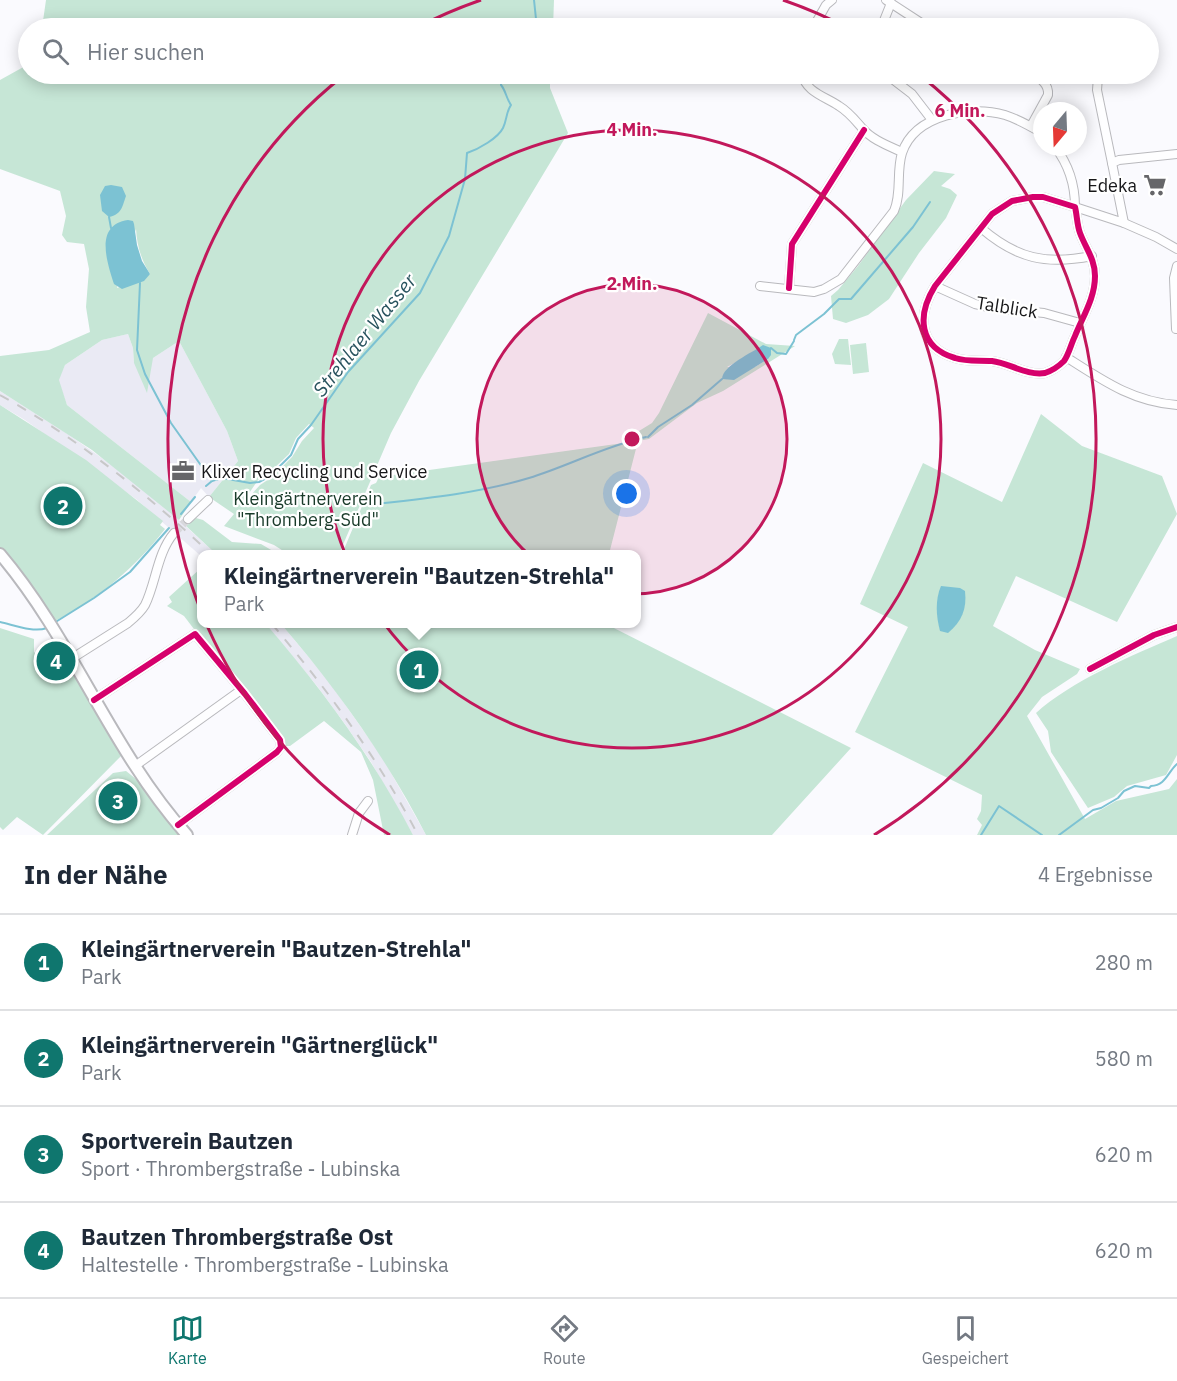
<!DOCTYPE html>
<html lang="de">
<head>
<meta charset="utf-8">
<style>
  body { margin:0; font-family:"IBM Plex Sans",sans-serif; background:#f6f6f7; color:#1f2937 }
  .compass { position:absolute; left:1033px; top:102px; width:54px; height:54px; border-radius:50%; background:#fff; box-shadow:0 3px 15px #0003; rotate:199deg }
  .you { position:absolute; left:627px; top:494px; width:21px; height:21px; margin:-15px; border:4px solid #fff; border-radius:50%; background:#1a73e8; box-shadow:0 0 0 9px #1a73e833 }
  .badge { display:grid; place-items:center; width:39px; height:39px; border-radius:50%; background:#0f766e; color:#fff; font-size:20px; font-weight:700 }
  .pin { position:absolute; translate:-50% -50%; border:3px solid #fff; box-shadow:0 2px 6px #0006 }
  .popup { position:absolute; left:197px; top:550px; width:444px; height:78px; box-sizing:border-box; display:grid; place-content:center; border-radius:12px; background:#fff; filter:drop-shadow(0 2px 4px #0005); font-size:20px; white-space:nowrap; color:#747a83 }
  .popup b { font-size:22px; color:#1f2937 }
  .popup::after { content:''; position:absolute; left:50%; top:100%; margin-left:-12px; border:12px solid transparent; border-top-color:#fff }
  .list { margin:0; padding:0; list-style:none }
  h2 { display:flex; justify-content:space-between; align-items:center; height:78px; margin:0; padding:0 24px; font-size:26px }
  h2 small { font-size:20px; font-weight:400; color:#747a83 }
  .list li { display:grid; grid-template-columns:39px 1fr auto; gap:18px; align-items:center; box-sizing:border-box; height:96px; padding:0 24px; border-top:2px solid #e0e1e3 }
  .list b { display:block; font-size:22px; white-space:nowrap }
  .list p { margin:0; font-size:20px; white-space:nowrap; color:#747a83 }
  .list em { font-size:20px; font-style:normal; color:#747a83 }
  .icon { flex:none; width:33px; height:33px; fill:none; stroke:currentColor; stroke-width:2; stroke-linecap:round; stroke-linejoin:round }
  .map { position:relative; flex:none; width:1177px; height:835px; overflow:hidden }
  .search { position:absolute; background:#fff; box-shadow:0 3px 15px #0003; left:18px; right:18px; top:18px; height:66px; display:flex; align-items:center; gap:15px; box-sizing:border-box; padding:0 21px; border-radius:33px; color:#747a83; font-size:22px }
  .sheet { height:462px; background:#fff }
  nav { display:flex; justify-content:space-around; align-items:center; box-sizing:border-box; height:84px; border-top:2px solid #e0e1e3; background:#fff; font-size:16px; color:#747a83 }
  nav a { display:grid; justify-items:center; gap:3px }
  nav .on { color:#0f766e }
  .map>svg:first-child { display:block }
</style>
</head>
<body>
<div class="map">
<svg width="1177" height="835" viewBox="0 0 1177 835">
  <rect width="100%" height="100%" fill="#fafafe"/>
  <g fill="#eaeaf4">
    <polygon points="128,334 133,348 134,363 153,358 179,341 227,431 238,461 209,497 201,488 191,502 67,405 58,380 65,365 102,340"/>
    <polygon points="0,391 69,435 116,468 170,512 216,554 201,554 201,556 136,499 25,420 0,405"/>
    <polygon points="266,624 281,624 327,679 382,757 426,835 413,835 371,762 345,724 317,686"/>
  </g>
  <g fill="#c6e6d6" fill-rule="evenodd">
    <polygon points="46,0 554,0 553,28 42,28"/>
    <path d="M28 62V74H550V88L568 133 419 381 391 433 339 554H288L274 545 224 526 234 514 209 497 238 461 227 431 179 341 153 358 147 393 134 363 133 348 128 334 102 340 65 365 59 380 67 405 191 502 179 520 92 450 0 391V356L49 350 90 332 86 307 89 269 84 244 67 242 62 235 66 216 60 191 0 169V80L27 65ZM136 229C137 246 141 259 150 274L117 288ZM309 424 314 428 302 441 292 457 272 477 260 485 239 508 258 480 269 473 289 454 296 438Z"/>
    <polygon points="934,171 955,174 941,186 950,189 957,195 946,218 919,253 889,299 868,315 846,323 833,319 831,296 838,290 858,266 906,200"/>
    <path d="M708 313 766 344 795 346 723 391 697 403 649 439 638 441 609 554H342L371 485 376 483 379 477 638 441 634 434 652 423 659 413ZM744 358 768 359 755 367H727Z"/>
    <polygon points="839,339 848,339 851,365 835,364 832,354"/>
    <polygon points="866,343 869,372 853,374 850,345"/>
    <path d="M0 405 86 460 163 521 160 525 165 529C136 567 98 599 55 621L24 576 0 548Z"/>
    <polygon points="1041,414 1082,446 1162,476 1177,514 1117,622 1016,576 993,626 1035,650 1080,669 1077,674 1042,697 1027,716 1085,819 1116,801 1169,789 1177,779 1177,835 977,835 982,825 977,819 981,811 982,795 855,732 908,627 860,604 923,463 1002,502"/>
    <polygon points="196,518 203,520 232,542 261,544 278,554 216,554 186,526"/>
    <path d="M201 568V624H266C322 689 373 758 413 835H384L373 780 361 752 324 721 290 746H283L184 616 167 606 172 602 169 597Z"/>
    <path d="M281 624H606L851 748 772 835H426C387 759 337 689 281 624Z"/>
    <path d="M0 628 34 639V652C45 664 52 665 68 665L122 755 43 835 17 817 3 830 0 827Z"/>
    <path d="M1177 636V755L1166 775 1127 786 1114 797 1088 808 1051 752 1048 731 1036 713C1071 681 1133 655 1177 636Z"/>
    <polygon points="126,771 136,779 182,835 47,835 113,773"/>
  </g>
  <g fill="#7cc2d3">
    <path d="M111 185 122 187 126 196C122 207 122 214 109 217L102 211 100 195 105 186Z"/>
    <path d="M128 220 133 221 134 224 137 245 142 261 150 274 144 281 122 289 114 284C107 262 94 225 128 220Z"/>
    <path d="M763 345 771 348V355L768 359 734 380 722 379C723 365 752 353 763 345Z"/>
    <path d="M941 586 960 588 965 591C967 609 962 621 948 633L940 631C936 616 935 600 941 586Z"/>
  </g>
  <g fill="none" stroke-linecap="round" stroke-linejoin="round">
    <g stroke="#7cc2d3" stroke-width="2">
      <polyline points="532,28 536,19 534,0"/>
      <polyline points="109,217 111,228"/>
      <polyline points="140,283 137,350 145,374 171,423 212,481"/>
      <polyline points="794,340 796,335 824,314 839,299 851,299 913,227 930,202"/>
      <polyline points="771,348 777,353 786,354 794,341"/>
      <polyline points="648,437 658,427 692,405 722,379"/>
      <path d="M206 486 212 481 222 478 250 483 259 482 270 476 291 455 298 439 311 425 348 372 420 293 449 236 465 179 467 153C479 149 498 138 503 128 507 120 506 112 511 105 506 98 506 91 501 85V81L508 80 513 74"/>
      <path d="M365 505C420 499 476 494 529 478 568 466 605 446 646 437"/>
      <polyline points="181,514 195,497"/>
      <path d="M0 622C14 625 33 633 47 628"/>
      <polyline points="54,623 94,598 130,572 169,528"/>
      <polyline points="981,835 999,806 1042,835"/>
      <path d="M1059 835 1093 810 1101 808 1118 798 1124 791 1135 786 1149 788 1151 786C1166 785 1167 773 1177 764"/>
    </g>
    <polyline stroke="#d8d8dc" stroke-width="8" stroke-dasharray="8 4" stroke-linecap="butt" points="174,533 188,519"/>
    <g stroke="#b9b9bd" stroke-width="10">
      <g id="street">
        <polyline points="886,0 929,28"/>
        <polyline points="813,28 826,5 832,0"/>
        <polyline points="881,28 891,3"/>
        <path d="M802 74C806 92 824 96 839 106 849 112 855 120 862 128 872 140 889 146 902 152"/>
        <polyline points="886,74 912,94 932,120"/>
        <polyline points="1098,77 1097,90 1112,163"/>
        <path d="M1031 126 1048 95C1049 84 1041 79 1032 74"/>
        <path d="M1055 147C1069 165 1075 184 1075 207L1124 223 1112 163 1119 160 1177 154"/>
        <path d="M1033 197H1043L1075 207C1077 215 1077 225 1080 233 1086 249 1095 259 1095 276 1095 298 1083 316 1075 336 1071 344 1069 354 1064 361 1059 366 1051 371 1045 373 1027 376 1009 363 992 361 979 360 967 362 955 358 918 347 917 315 935 286L992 214 1012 201Z"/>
        <polyline points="1124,223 1156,237 1177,249"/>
        <path d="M981 228C1017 259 1046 265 1092 256"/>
        <path d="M760 286 814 292 824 289 841 279 894 211C902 193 896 172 902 153 915 114 971 105 1005 115 1018 119 1030 126 1042 133"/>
        <polyline points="935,286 975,304 993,308 1044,313 1080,323"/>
        <polyline points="789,288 792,244 864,130"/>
        <polyline points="1176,329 1174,278 1177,266"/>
        <path d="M1066 357C1102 380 1133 402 1177 405"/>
        <polyline points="188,519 208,500"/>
        <path d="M71 659 128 623C134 618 141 612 145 605 156 583 157 553 174 533"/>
        <polyline points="1090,669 1154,635 1177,627"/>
        <polyline points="94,700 195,634 245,694 280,740 281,747 277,752 178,825"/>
        <polyline points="135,766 241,690"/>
        <polyline points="352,835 359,813 368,801"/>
      </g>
    </g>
    <g stroke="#b9b9bd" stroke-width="14">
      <path id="secondary" d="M0 554C73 640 111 750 187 835"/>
    </g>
    <use href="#street" stroke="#fefeff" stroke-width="8"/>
    <use href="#secondary" stroke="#fefeff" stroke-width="10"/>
    <g stroke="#c8c8c9" stroke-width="2" stroke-dasharray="10 10" stroke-linecap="butt">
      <path d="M0 395C77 438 147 494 211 554"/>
      <path d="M272 624C327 689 378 758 418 835"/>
    </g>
    <g stroke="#fff" stroke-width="10">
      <g id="cycleway">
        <path d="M1033 197H1043L1075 207C1077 215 1077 225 1080 233 1086 249 1095 259 1095 276 1095 298 1083 316 1075 336 1071 344 1069 354 1064 361 1059 366 1051 371 1045 373 1027 376 1009 363 992 361 979 360 967 362 955 358 918 347 917 315 935 286L992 214 1012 201Z"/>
        <polyline points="789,288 792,244 864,130"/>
        <polyline points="1090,669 1154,635 1177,627"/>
        <polyline points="94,700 195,634 245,694 280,740 281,747 277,752 178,825"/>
      </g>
    </g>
    <use href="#cycleway" stroke="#d6006c" stroke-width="6"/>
  </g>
  <circle cx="632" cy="439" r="155" fill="#c2185b" fill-opacity=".12"/>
  <g fill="none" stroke="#c2185b" stroke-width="3">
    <circle cx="632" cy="439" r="155"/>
    <circle cx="632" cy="439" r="309"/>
    <path d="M390 835A464 464 0 0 1 343 76M418 27A464 464 0 0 1 481 0M783 0A464 464 0 0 1 846 27M921 76A464 464 0 0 1 874 835"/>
  </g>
  <defs>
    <g id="supermarket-bare" transform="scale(1.8)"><path d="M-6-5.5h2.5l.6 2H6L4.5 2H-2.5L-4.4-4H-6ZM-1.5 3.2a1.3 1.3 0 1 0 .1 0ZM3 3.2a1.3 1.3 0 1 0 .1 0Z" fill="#666669" stroke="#fff" stroke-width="2.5" paint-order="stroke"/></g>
    <g id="office-bare" transform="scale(1.8)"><path d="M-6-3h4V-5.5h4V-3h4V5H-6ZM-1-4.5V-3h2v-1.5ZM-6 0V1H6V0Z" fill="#666669" stroke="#fff" stroke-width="2.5" paint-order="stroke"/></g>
  </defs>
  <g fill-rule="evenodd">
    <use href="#supermarket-bare" x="1155" y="185"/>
    <use href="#office-bare" x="183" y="471"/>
  </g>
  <g text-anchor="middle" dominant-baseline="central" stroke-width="4.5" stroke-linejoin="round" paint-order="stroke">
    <g font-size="18" fill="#171719" stroke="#fff" text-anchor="end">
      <text x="1137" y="185">Edeka</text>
      <text x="201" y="471" text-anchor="start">Klixer Recycling und Service</text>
    </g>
    <g font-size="18" fill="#171719" stroke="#fff">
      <text transform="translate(1007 307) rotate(9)">Talblick</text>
    </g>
    <g font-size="18" fill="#183a29" stroke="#fff">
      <text x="308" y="498">Kleingärtnerverein<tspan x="308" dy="21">"Thromberg-Süd"</tspan></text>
    </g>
    <g font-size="20" font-style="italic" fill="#28535e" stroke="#fff">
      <text transform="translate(364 335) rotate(-51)">Strehlaer Wasser</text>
    </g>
  </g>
  <circle cx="632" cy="439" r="9" fill="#c2185b" stroke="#fff" stroke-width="3"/>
  <g font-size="18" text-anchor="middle" font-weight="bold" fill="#c2185b" stroke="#fff" stroke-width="4.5" stroke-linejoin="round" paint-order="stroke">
    <text x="960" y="117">6 Min.</text>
    <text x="632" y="136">4 Min.</text>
    <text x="632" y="290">2 Min.</text>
  </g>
</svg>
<svg class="compass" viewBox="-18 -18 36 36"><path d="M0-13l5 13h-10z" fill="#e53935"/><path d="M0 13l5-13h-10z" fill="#747a83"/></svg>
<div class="you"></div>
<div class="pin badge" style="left:419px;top:670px">1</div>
<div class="popup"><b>Kleingärtnerverein &quot;Bautzen-Strehla&quot;</b>Park</div>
<div class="pin badge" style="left:63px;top:506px">2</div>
<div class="pin badge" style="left:118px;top:801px">3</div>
<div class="pin badge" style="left:56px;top:661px">4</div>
<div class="search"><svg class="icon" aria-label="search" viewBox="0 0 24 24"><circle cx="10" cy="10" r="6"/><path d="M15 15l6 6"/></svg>Hier suchen</div>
</div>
<section class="sheet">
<h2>In der Nähe<small>4 Ergebnisse</small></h2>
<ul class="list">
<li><span class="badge">1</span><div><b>Kleingärtnerverein &quot;Bautzen-Strehla&quot;</b><p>Park</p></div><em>280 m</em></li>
<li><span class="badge">2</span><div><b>Kleingärtnerverein &quot;Gärtnerglück&quot;</b><p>Park</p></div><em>580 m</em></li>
<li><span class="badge">3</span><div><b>Sportverein Bautzen</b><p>Sport · Thrombergstraße - Lubinska</p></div><em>620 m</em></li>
<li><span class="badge">4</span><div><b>Bautzen Thrombergstraße Ost</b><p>Haltestelle · Thrombergstraße - Lubinska</p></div><em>620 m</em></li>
</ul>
</section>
<nav>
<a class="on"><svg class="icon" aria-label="map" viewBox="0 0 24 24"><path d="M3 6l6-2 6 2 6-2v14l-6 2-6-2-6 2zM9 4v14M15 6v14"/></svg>Karte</a>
<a><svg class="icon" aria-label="directions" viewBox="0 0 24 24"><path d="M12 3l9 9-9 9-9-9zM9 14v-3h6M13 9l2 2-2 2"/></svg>Route</a>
<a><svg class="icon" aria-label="saved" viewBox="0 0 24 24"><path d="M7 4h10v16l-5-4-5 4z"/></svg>Gespeichert</a>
</nav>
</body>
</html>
